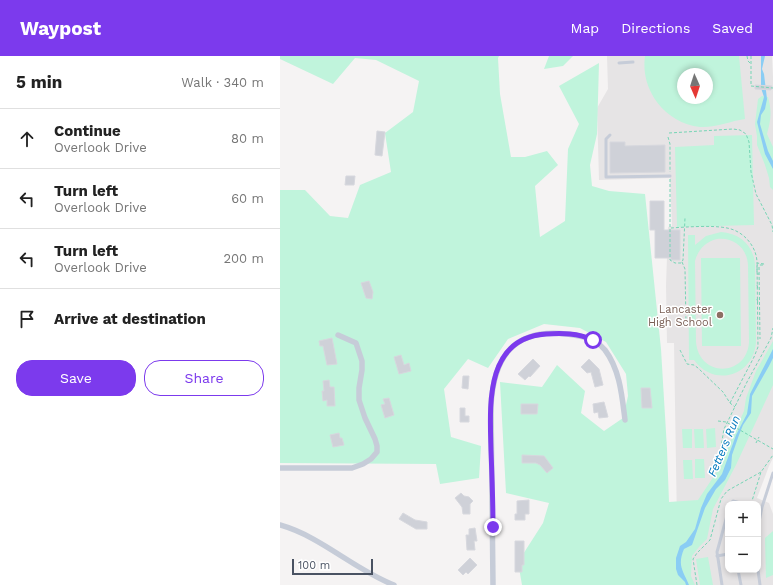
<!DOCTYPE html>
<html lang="en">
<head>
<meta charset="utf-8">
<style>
  body { margin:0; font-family:"Work Sans",sans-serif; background:#f6f6f6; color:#222 }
  .controls { position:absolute; right:12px; bottom:12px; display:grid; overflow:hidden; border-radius:8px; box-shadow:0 2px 6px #0003 }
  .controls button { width:36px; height:36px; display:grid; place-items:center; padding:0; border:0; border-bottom:1px solid #e0e0e0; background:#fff; color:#222; font:20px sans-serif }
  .compass { position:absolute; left:397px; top:12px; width:36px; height:36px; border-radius:50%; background:#fff; box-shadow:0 2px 6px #0003; rotate:177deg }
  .scale { position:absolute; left:12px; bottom:10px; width:81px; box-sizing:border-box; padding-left:4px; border:2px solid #495262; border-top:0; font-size:11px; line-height:14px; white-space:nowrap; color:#495262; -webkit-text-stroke:3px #fff; paint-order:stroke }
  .stop { position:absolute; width:12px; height:12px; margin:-9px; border:3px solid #7c3aed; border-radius:50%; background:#fff }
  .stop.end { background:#7c3aed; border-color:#fff; box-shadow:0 1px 4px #0008 }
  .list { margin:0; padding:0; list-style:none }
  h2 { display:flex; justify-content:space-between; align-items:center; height:52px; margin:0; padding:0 16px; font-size:17px }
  h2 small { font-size:13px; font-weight:400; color:#767676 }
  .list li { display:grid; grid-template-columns:26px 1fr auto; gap:12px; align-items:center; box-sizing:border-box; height:60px; padding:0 16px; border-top:1px solid #e0e0e0 }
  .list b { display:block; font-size:15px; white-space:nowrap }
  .list p { margin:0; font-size:13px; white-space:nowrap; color:#767676 }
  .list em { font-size:13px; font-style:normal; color:#767676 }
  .actions { display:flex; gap:8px; padding:12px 16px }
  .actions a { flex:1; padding:9px 0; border:1px solid #7c3aed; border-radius:16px; text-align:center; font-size:14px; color:#7c3aed }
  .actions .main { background:#7c3aed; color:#fff }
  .icon { flex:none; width:22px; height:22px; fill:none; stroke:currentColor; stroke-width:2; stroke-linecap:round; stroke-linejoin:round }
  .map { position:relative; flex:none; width:493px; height:529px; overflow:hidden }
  header { display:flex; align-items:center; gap:24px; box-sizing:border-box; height:56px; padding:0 20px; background:#7c3aed; color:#fff }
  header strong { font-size:19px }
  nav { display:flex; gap:22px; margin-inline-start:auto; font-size:14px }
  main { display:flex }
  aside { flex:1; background:#fff }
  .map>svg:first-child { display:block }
</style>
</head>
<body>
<header>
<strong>Waypost</strong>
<nav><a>Map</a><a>Directions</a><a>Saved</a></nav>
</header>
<main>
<aside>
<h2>5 min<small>Walk · 340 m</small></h2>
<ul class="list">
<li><svg class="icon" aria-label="ahead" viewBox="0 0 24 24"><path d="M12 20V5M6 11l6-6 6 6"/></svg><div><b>Continue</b><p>Overlook Drive</p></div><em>80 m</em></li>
<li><svg class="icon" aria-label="left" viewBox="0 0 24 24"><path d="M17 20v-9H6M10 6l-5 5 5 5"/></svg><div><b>Turn left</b><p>Overlook Drive</p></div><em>60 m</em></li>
<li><svg class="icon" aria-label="left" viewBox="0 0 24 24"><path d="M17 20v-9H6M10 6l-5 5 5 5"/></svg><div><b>Turn left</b><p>Overlook Drive</p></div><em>200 m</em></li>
<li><svg class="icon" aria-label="arrive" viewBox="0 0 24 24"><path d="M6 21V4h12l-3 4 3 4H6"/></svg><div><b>Arrive at destination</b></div></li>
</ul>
<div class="actions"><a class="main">Save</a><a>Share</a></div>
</aside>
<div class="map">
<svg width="493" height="529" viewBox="0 0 493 529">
  <rect width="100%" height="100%" fill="#f5f3f3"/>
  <path fill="#e6e4e5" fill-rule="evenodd" d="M327 0H492L493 21V402L489 410 477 442 489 447 493 458V529H398L394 287H387L386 230 388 171 392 170 390 122 319 124 317 52 328 33ZM403 18H427V42H403ZM448 448H478V514H448Z"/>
  <g fill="#c0f4dc" fill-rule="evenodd">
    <polygon points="0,0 219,0 218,2 220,38 231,101 245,101 267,95 278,109 255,130 260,181 285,165 288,93 299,68 279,30 319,7 317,78 310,109 312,130 329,135 365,138 381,293 387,393 389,446 418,444 436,417 464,355 466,342 476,315 493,285 493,329 456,409 433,453 427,483 419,491 412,500 411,520 415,529 242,529 238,506 263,467 269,447 226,437 220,326 262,331 277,309 305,335 301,357 324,375 343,362 348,340 346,318 326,286 300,272 264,268 228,283 208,312 188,303 164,333 171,381 201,390 199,422 160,428 156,408 0,407 0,134 25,134 50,160 68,162 80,129 111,116 105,77 133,56 139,25 96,4 75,2 53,28 0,3"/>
    <polygon points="269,0 293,0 283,10 264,13"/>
    <path d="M365 0H459L465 63C450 65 436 72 420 71 385 67 360 34 365 0ZM403 18H427V42H403Z"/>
    <path d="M482 40 488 41C492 55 491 64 487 78L493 91V134L490 131 489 122 485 109 477 89V80L475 68 478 43Z"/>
    <polygon points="472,79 474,169 397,171 395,91 434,89 434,80"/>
    <path d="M441 176C460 177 474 190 475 209L476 286C474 320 434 332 414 304H409L408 179H415V189L426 180ZM437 183C454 181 467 192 468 209L469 286C467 321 419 322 416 286L415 205C418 194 425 186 437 183Z"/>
    <polygon points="421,202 460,202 461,290 422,290"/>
    <polygon points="435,372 436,391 427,392 426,373"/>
    <polygon points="402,373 412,373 412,392 403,392"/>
    <polygon points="414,373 423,373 424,392 415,392"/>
    <polygon points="415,403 424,403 425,422 415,422"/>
    <polygon points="403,404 412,404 413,423 404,423"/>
    <polygon points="493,475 493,519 486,522 485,482"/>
    <polygon points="428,501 433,529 420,529 416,503"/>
  </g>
  <g fill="#8acdf4">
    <polygon points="481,0 485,0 482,13 484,18 487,43 485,53 481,59 480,68 488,95 493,105 493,113 485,98 477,66 484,41 481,32"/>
    <path d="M493 293V302L489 310 472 340 471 357 463 369 459 379 452 399 451 412 445 424 436 433 425 452 412 489 404 493C397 510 403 514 409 529H406L405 526 398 519 396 513V502L400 490 406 486 415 473 421 452 427 438 442 418 456 379 467 358 470 338Z"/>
  </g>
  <g fill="#cfd1d8" stroke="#d7d8de">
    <polygon points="475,29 492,30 491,34 475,33"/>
    <polygon points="97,75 105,76 102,100 95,99"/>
    <polygon points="330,86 345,86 345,90 385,89 385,116 330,117"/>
    <polygon points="66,120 75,120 74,129 65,129"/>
    <polygon points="370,145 384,145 384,174 400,174 400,204 391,204 391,202 375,202 375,174 370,174"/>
    <polygon points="89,225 93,236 92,243 86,242 81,227"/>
    <polygon points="52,282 57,308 47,309 43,290 40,290 39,285"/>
    <polygon points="121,299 124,309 129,307 131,315 119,318 114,301"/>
    <polygon points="253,303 260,310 250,321 249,320 245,324 238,318"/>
    <polygon points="309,303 319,313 323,329 315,331 311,316 307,317 301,311"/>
    <polygon points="183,320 189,320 188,333 182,332"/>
    <polygon points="49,324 50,331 54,331 55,350 47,350 47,344 43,345 42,335 44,335 43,325"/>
    <polygon points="361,332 370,332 372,352 362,352"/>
    <polygon points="109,342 114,359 105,362 101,349 105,348 103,343"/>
    <polygon points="324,346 328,361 319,362 318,356 314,357 313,348"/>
    <polygon points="241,348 258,348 257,358 241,358"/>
    <polygon points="180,352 185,352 185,360 189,360 189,366 180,366"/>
    <polygon points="59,377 60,382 62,382 64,389 53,391 50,379"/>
    <polygon points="242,399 264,400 273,412 267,417 260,409 256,407 242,407"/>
    <polygon points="181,437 184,440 189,441 193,445 190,448 190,458 183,458 182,451 175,442"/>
    <polygon points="249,444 249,458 245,458 245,464 235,464 235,458 237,458 237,445"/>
    <polygon points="123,457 135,464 147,466 147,473 136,473 119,463"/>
    <polygon points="195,472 197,485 194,485 195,494 187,494 186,479 189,479 189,473"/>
    <polygon points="235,485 244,485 244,509 242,509 242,516 235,516"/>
    <polygon points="190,502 197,509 188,518 186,516 183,519 178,514"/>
  </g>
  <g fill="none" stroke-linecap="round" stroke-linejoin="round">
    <g stroke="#75d5b5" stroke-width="1" stroke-dasharray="3 2" stroke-linecap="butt">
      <polyline points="467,0 468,5 471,8"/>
      <polyline points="471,0 471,30 493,32"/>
      <polyline points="389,77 453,73 460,74 466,78 469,86 471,116 476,138 492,169 493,176"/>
      <polyline points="388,81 390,88 390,116"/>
      <polyline points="390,123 390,204 395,207 401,207 403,204 405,162"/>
      <path d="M391 172C406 171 433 169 447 172 464 175 477 191 477 207L484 208V209H477V218H479"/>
      <polyline points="402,206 405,213 406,267"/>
      <polyline points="479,211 480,283"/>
      <polyline points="477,229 478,233 479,233"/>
      <polyline points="477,243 478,247 479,247"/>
      <polyline points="400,294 407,308 414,309 418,312 443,336 450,347 455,351"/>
      <polyline points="450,347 474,301 478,291 477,207"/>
      <polyline points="438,365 446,366 493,393"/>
      <polyline points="476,387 479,381"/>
      <polyline points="440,397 444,373 467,326 491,282 493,272"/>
      <polyline points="471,448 481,416"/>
      <polyline points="417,529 413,503 417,497 430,484 441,443 447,435 481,416 493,399"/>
    </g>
    <g stroke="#c6ccd8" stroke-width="3">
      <polyline points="339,7 353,6"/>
      <polyline points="330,79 326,83 326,121 390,120"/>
      <polyline points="450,448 453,445 464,448"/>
      <polyline points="478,471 482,451 493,417"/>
      <polyline points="437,500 448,498"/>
      <polyline points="458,514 461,529"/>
      <polyline points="478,514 480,529"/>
      <polyline points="442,529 437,496 448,456"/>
    </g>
    <g stroke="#c6ccd8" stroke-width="5.5">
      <polyline points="0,412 72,412 83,408 91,403 97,396 97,390 95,383 85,362 79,344 79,332 82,314 82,305 76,287 58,279"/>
      <path d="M0 469C42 481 73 513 114 529"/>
      <path d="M213 529 211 349C214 300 234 272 287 278 302 280 315 282 325 294 340 314 342 340 345 364"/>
    </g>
  </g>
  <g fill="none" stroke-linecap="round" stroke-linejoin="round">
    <path stroke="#7c3aed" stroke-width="5" d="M213 471C213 446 212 420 211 395 210 351 204 282 266 278 282 277 298 277 313 284"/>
  </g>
  <circle fill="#8d6e63" stroke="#fff" stroke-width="1.5" cx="440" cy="259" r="4"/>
  <g text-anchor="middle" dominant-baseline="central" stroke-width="3" stroke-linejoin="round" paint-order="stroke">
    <g font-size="11" fill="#785e54" stroke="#fff" text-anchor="end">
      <text x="432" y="253">Lancaster<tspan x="432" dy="13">High School</tspan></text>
    </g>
    <g font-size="12" font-style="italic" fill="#0078bd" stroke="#fff">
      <text transform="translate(444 390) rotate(-67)">Fetters Run</text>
    </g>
  </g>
</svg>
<div class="controls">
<button>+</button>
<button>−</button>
</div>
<svg class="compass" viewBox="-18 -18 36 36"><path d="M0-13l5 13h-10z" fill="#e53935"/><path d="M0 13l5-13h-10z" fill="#767676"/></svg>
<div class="scale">100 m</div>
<div class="stop" style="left:313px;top:284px"></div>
<div class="stop end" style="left:213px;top:471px"></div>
</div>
</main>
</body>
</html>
